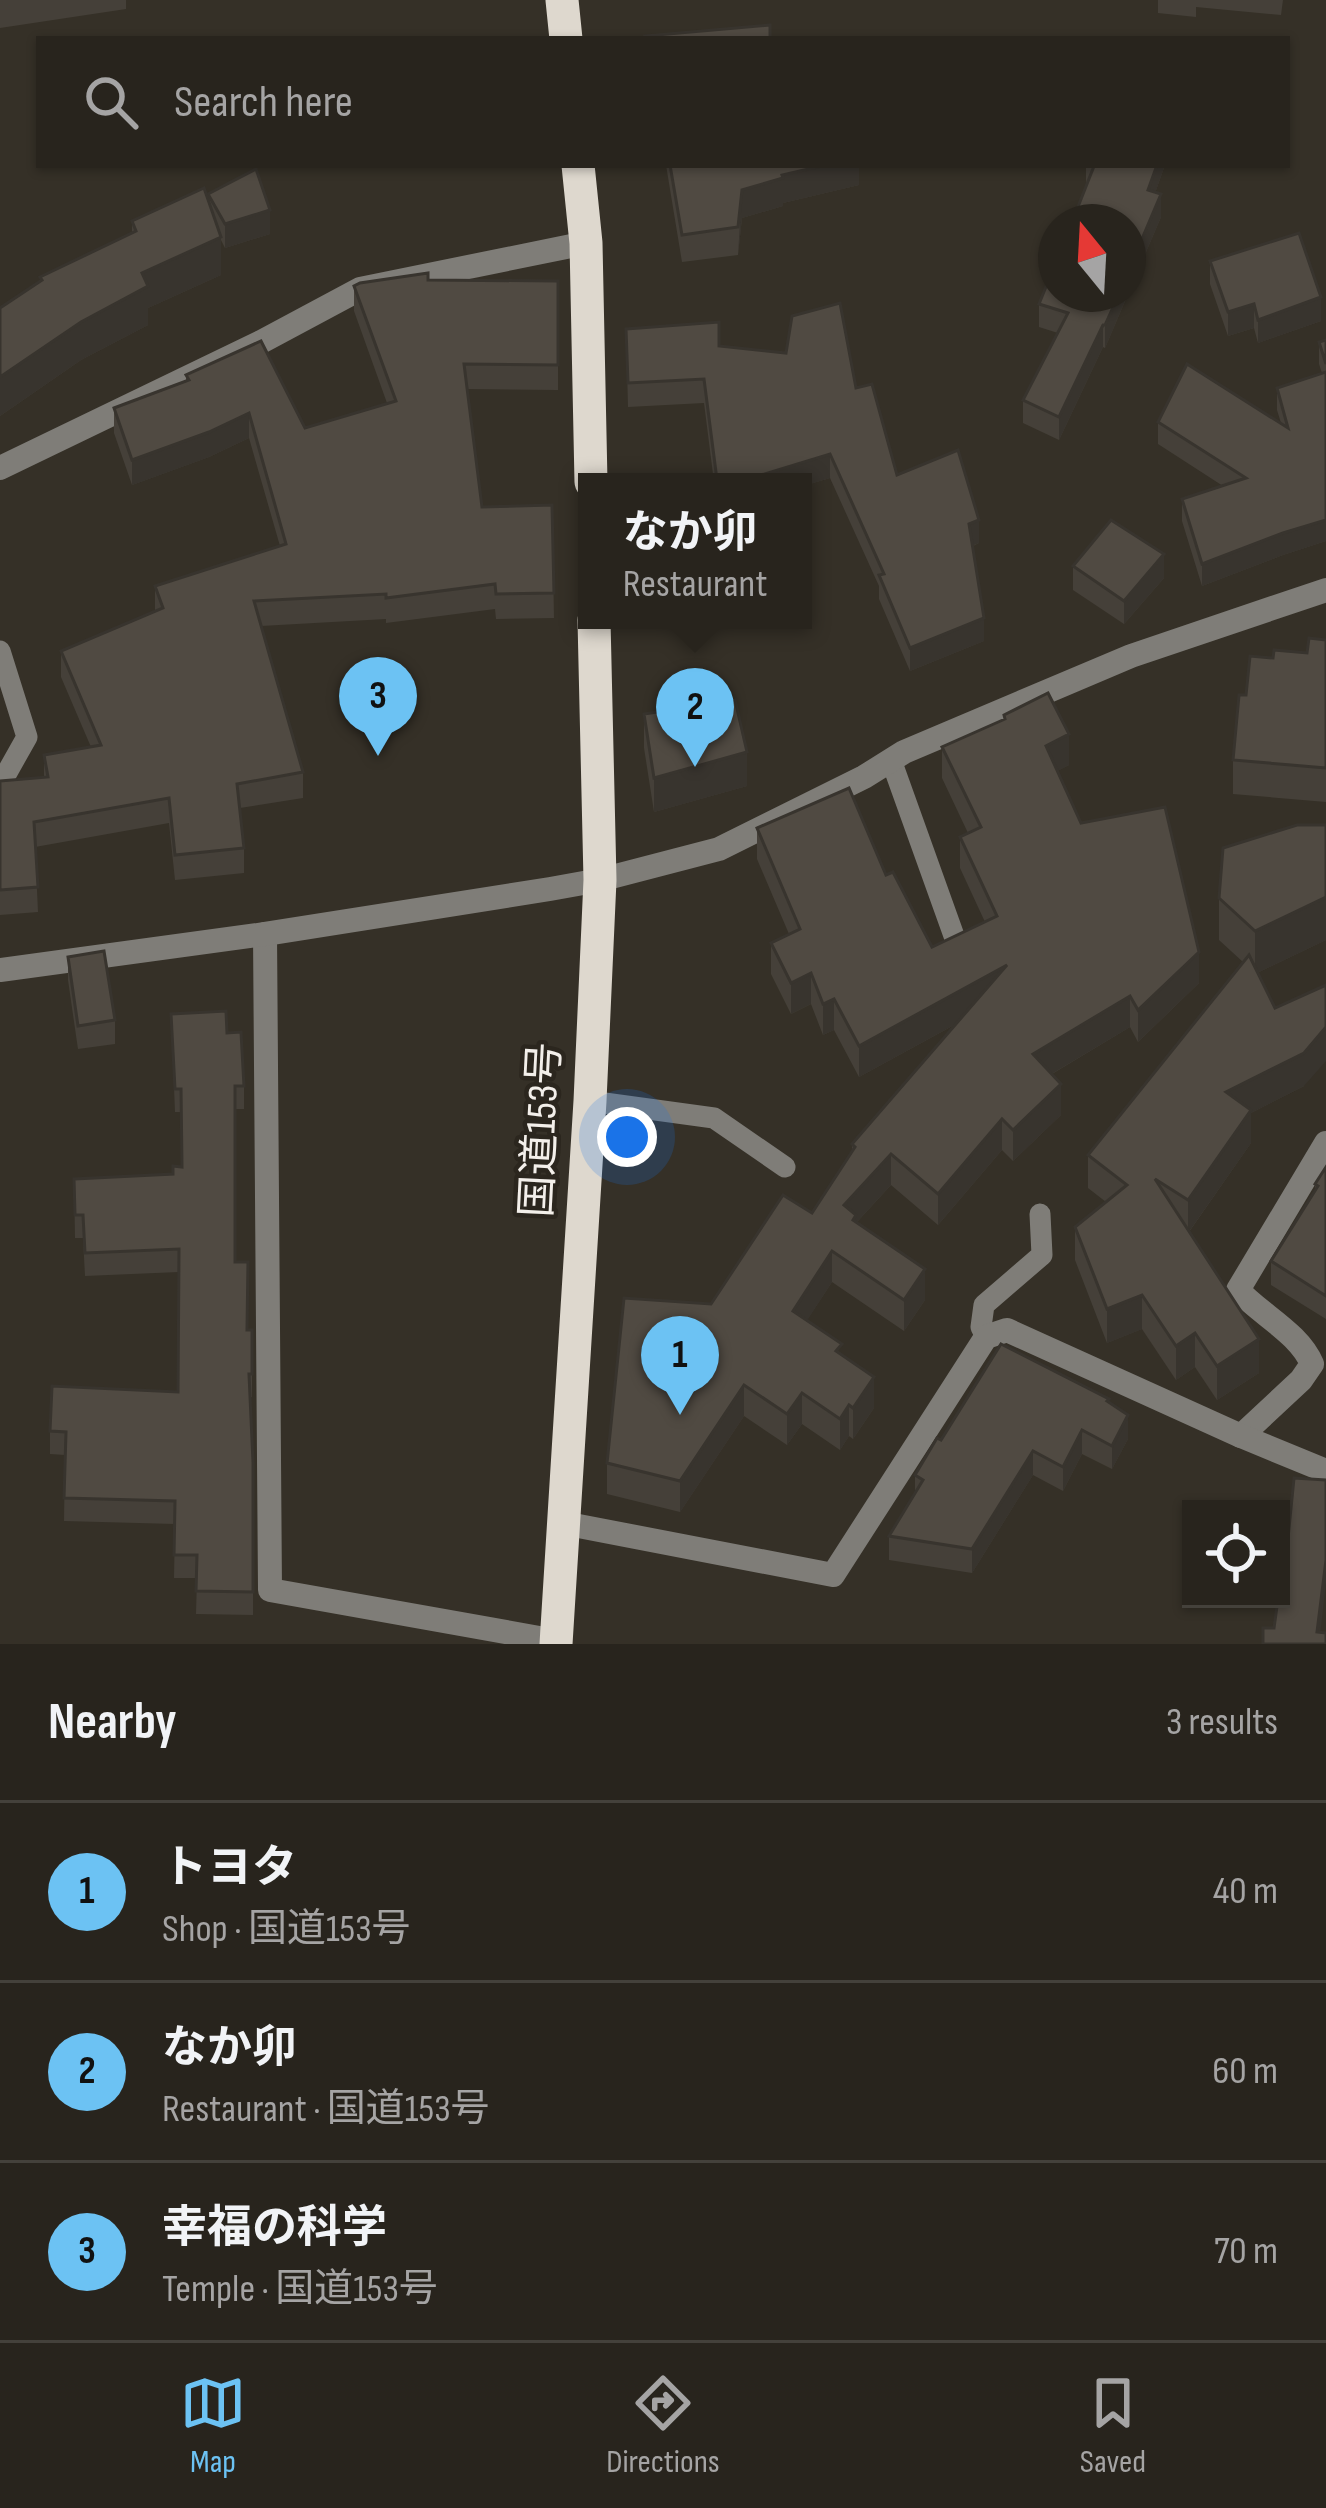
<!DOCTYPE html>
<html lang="en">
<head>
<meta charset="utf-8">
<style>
  body { margin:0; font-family:"Sofia Sans Condensed","Noto Sans JP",sans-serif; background:#302c26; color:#f1f3f6 }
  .controls { position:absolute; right:36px; bottom:36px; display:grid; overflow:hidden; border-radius:0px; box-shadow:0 3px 9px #0004 }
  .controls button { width:108px; height:108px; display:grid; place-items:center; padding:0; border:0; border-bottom:3px solid #44413b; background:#28241d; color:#f1f3f6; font:60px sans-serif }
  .compass { position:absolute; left:1038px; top:204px; width:108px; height:108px; border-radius:50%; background:#28241d; box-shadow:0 3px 9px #0004; rotate:342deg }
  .you { position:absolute; left:627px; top:1137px; width:42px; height:42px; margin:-30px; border:9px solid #fff; border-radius:50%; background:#1a73e8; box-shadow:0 0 0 18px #1a73e833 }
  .badge { display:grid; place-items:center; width:78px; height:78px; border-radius:50%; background:#6cc2f3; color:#111; font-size:39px; font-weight:700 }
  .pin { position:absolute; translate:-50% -99px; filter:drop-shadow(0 3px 6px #0008) }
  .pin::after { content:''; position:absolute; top:63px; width:42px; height:36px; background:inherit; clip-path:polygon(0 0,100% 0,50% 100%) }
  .popup { position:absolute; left:578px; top:473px; width:234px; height:156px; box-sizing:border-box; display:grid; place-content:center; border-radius:0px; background:#28241d; filter:drop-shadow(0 3px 9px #0005); font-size:39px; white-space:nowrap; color:#a5a4a4 }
  .popup b { font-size:45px; color:#f1f3f6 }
  .popup::after { content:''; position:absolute; left:50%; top:100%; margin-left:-24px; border:24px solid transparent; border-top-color:#28241d }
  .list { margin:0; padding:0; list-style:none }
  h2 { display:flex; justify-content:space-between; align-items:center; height:156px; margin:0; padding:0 48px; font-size:51px }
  h2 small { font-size:39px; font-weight:400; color:#a5a4a4 }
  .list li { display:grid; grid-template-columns:78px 1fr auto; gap:36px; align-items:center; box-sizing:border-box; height:180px; padding:0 48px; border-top:3px solid #44413b }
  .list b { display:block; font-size:45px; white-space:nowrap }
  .list p { margin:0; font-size:39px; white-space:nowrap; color:#a5a4a4 }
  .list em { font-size:39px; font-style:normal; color:#a5a4a4 }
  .icon { flex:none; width:66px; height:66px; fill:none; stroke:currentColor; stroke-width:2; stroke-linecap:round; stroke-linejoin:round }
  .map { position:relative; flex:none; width:1326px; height:1644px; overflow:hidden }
  .search { position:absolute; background:#28241d; box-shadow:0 3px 9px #0004; left:36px; right:36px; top:36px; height:132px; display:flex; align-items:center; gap:30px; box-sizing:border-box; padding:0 42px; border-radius:0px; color:#a5a4a4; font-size:45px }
  .sheet { height:696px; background:#28241d }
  nav { display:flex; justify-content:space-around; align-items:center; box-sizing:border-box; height:168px; border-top:3px solid #44413b; background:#28241d; font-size:33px; color:#a5a4a4 }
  nav a { display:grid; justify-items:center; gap:6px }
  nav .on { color:#6cc2f3 }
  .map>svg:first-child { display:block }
</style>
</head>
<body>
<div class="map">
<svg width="1326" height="1644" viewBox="0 0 1326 1644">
  <rect width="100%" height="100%" fill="#353027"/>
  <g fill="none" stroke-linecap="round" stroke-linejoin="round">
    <g stroke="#7f7d78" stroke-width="21">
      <polyline points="0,651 27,737 0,785"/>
      <polyline points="891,760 958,947"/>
      <polyline points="590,1101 714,1118 785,1167"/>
      <polyline points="986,1337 981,1327 984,1305 1042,1255 1040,1214"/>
    </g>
    <g stroke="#7f7d78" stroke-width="24">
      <polyline points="0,468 261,342 360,289 586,243"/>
      <polyline points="265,934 270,1590 556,1641"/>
      <polyline points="0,970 265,934 550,889 600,880 719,849 864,777 904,752 1131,656 1326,590"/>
      <path d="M1241 1436 1301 1380 1312 1364C1299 1333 1261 1315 1238 1290L1326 1143"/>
      <polyline points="563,1523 833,1575 986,1337 1007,1330 1241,1436 1326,1471"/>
    </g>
    <g stroke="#ded8ce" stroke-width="33">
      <polyline points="562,0 566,39"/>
      <polyline points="578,165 586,243 591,482"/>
      <polyline points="556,1644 590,1101 600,880 594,620"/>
    </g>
  </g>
  <g fill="#454039">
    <polygon points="0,0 126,0 126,9 0,28"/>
    <polygon points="1158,0 1283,0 1281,15 1196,7 1196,17 1158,13"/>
    <polygon points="666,165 859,165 859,185 783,203 783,206 742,218 738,255 682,262"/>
    <polygon points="1086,165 1165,165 1155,193 1161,217 1105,348 1103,347 1059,440 1023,423 1023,400 1058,333 1039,327 1039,304 1086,186"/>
    <polygon points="208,194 270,234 225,248 221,240 221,275 148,308 148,325 81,360 0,416 0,308 40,281 40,277 132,232 132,221 208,201"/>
    <polygon points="1210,261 1321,321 1258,343 1254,328 1228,336 1210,284"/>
    <polygon points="428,280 558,281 558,390 467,389 482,507 552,505 554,618 496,619 495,609 386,623 386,619 261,626 303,772 303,798 240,808 244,848 244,873 175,880 169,823 35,847 38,912 0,915 0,781 44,777 44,755 91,747 61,677 61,651 155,611 155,586 280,546 249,438 209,457 132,485 114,433 114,408 186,381 186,375 305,428 387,403 354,311 354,286"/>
    <polygon points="626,329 719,346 856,388 897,475 979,543 973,546 984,641 910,671 879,599 879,586 830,478 803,486 803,482 714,482 704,403 628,407"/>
    <polygon points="1326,340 1326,541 1283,555 1202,586 1182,521 1182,499 1223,486 1158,444 1158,422 1281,423 1277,410 1277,388 1322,373 1319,364 1319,342"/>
    <polygon points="1073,566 1164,578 1124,624 1073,590"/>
    <polygon points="1326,640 1326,802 1233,794 1233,760 1246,695 1273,658 1307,653"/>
    <polygon points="644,714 747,786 654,812 644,748"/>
    <polygon points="1004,715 1069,765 1057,771 1081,823 1199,983 1138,1042 1130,1027 1052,1074 1061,1115 1013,1161 1002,1150 938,1225 891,1185 857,1222 925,1300 904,1331 832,1282 807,1320 842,1355 874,1408 853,1439 849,1436 840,1450 802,1424 787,1445 744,1416 680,1512 607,1494 607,1463 711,1304 812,1213 852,1152 852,1144 956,1024 859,1077 834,1030 823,1035 811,1004 791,1014 771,974 771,943 789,934 757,859 757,828 886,875 932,947 985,922 960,868 960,837 968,833 942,778 942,747 1004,720"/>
    <polygon points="1219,898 1326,940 1257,973 1304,1086 1251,1113 1251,1143 1189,1232 1259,1373 1217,1400 1195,1367 1176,1380 1142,1329 1107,1343 1075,1260 1075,1227 1106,1202 1088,1188 1088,1155 1243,962 1219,940"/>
    <polygon points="68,957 115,1020 115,1044 78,1049 68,980"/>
    <polygon points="171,1014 227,1033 244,1086 244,1109 235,1109 235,1262 247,1330 252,1330 252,1397 250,1397 253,1462 253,1615 196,1614 197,1578 174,1578 175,1524 64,1521 65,1455 50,1454 50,1431 178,1392 179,1272 85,1276 83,1238 75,1238 74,1179 173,1174 182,1167 181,1112 175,1112"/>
    <polygon points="1326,1167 1326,1319 1271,1285 1271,1261 1315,1192 1315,1184"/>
    <polygon points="1109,1402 1128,1439 1112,1469 1082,1454 1063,1491 1033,1475 972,1573 889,1560 889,1536 915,1494 915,1475 941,1440"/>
  </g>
  <g fill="#38342e">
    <polygon points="826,165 859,165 859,185 783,203 783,206 742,218 738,255 742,190 782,175"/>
    <polygon points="1157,165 1165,165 1148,213 1148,190"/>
    <polygon points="1161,194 1161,217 1105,348 1105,325 1119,294 1128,294 1128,272"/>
    <polygon points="270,210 270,234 225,248 225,224"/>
    <polygon points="221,237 221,275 148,308 148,325 81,360 0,416 0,377 142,273"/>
    <polygon points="1321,297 1321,321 1258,343 1258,320"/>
    <polygon points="1254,304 1254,328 1228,336 1228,312"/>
    <polygon points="1103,325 1103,347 1059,440 1059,417"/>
    <polygon points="249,413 249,438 209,457 132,485 132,460"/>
    <polygon points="830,454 830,478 803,486 803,482 761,482 761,475"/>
    <polygon points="979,520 979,543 969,547 969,524"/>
    <polygon points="1326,520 1326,541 1283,555 1202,586 1202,564 1283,533"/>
    <polygon points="1164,554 1164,578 1124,624 1124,601"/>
    <polygon points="984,618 984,641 910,671 910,648"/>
    <polygon points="1069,734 1069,765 1046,777 1046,746"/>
    <polygon points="747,752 747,786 654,812 654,778"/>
    <polygon points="1326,897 1326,940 1255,974 1255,931"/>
    <polygon points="1199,952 1199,983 1138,1042 1138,1010"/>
    <polygon points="1007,965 1007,996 859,1077 859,1046"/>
    <polygon points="811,973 811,1004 791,1014 791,983"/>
    <polygon points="1130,996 1130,1027 1033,1085 1033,1054"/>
    <polygon points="834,999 834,1030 823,1035 823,1004"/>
    <polygon points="1326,1027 1326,1061 1304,1086 1251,1113 1251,1143 1188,1233 1188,1200 1226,1092"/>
    <polygon points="1061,1084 1061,1115 1013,1161 1013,1130"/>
    <polygon points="1002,1119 1002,1150 938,1225 938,1194"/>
    <polygon points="891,1154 891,1185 856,1223 844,1205"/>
    <polygon points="832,1251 832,1282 793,1342 793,1311"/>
    <polygon points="925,1269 925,1300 904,1331 904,1300"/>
    <polygon points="1142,1295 1142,1329 1107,1343 1107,1309"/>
    <polygon points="1195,1333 1195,1367 1176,1380 1176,1346"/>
    <polygon points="1259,1339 1259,1373 1217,1400 1217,1366"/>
    <polygon points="874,1377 874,1408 853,1439 853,1408"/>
    <polygon points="744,1385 744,1416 680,1512 680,1481"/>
    <polygon points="802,1393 802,1424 787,1445 787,1414"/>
    <polygon points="849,1405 849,1436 840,1450 840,1419"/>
    <polygon points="1128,1415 1128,1439 1112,1469 1112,1446"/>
    <polygon points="1082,1430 1082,1454 1063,1491 1063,1467"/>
    <polygon points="1033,1451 1033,1475 972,1573 972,1549"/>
    <polygon points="1326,1560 1326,1583 1319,1644 1317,1632"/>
  </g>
  <g fill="#504a42" stroke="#38342e" stroke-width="3">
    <polygon points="770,25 770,39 646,39 645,36"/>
    <polygon points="670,165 826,165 782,175 783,178 742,190 738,227 682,235"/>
    <polygon points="1089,165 1157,165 1148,190 1161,194 1128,272 1128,222 1072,222 1094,166"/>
    <polygon points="256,169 270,210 225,224 208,194"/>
    <polygon points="204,188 221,237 142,273 148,286 81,322 0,377 0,308 42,280 40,277 136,231 132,221"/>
    <polygon points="1299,233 1321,297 1258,320 1254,304 1228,312 1210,261"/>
    <polygon points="1056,262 1056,294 1119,294 1105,325 1103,325 1059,417 1023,400 1068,313 1039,304"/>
    <polygon points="428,273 428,280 558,281 558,365 464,364 482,507 552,505 554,593 496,594 495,584 386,598 386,594 254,601 303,772 237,784 244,848 175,855 169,798 34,822 38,887 0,890 0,781 48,777 44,755 101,745 61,651 163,608 155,586 286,544 249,413 209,432 132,460 114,408 189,380 186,375 261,341 305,428 396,401 354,286 360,283"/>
    <polygon points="840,303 856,388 872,384 897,475 958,450 979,520 969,524 984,618 910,648 879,575 884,574 830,454 761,475 717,480 704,379 628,383 626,329 719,322 719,346 786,353 792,316"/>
    <polygon points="1326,340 1326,364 1319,342"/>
    <polygon points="1187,364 1288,428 1277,388 1326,372 1326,520 1283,533 1202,564 1182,499 1246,478 1158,422"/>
    <polygon points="1111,520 1164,554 1124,601 1073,566"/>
    <polygon points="1309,638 1326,640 1326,768 1233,760 1239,695 1246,695 1250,656 1273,658 1274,650 1307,653"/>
    <polygon points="1048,693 1069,734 1046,746 1081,823 1165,807 1199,952 1138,1010 1130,996 1033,1054 1061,1084 1013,1130 1002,1119 938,1194 891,1154 844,1205 856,1215 853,1220 925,1269 904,1300 832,1251 793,1311 842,1344 836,1351 874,1377 853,1408 849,1405 840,1419 802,1393 787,1414 744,1385 680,1481 607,1463 624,1298 711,1304 783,1195 812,1213 855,1147 852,1144 1007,965 859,1046 834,999 823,1004 811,973 791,983 771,943 800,929 757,828 849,788 886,875 893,872 932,947 997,916 960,837 981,827 942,747 1005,719 1004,715"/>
    <polygon points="735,700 747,752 654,778 644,714"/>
    <polygon points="1297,825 1326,825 1326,897 1255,931 1219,898 1223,848"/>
    <polygon points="104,951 115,1020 78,1026 68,957"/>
    <polygon points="1249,955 1275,1008 1326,985 1326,1027 1304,1053 1226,1092 1251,1110 1188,1200 1155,1179 1259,1339 1217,1366 1195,1333 1176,1346 1142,1295 1107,1309 1075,1227 1127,1185 1088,1155"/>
    <polygon points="226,1011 227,1033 241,1032 244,1086 235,1086 235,1262 248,1262 247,1330 252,1330 252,1374 249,1374 253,1462 253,1592 196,1591 197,1555 174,1555 175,1501 64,1498 66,1432 50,1431 52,1386 178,1392 179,1249 85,1253 83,1215 75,1215 74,1179 173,1174 173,1166 182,1167 181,1089 175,1089 171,1014"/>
    <polygon points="1326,1167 1326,1296 1271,1261 1318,1186 1315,1184"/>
    <polygon points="1001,1344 1109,1399 1107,1401 1128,1415 1112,1446 1082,1430 1063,1467 1033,1451 972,1549 889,1536 923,1480 915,1475 937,1438 941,1440"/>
    <polygon points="1294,1478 1326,1480 1326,1560 1317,1632 1326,1633 1326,1644 1263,1644 1263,1628 1274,1628 1278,1599 1281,1599 1281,1575 1284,1548 1287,1548"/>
  </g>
  <g text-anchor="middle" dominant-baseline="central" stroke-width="9" stroke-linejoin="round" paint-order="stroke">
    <g font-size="42" fill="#f3efea" stroke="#2b261e">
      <text transform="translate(542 1130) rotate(-87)">国道153号</text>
    </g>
  </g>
</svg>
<div class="controls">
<button><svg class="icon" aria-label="locate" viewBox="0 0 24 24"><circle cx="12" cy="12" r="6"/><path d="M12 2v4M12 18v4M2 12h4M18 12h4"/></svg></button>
</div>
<svg class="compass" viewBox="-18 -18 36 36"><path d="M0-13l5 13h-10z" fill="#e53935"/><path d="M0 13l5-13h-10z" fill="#a5a4a4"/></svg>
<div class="you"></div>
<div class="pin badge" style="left:680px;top:1415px">1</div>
<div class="pin badge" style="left:695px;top:767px">2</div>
<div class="popup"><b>なか卯</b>Restaurant</div>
<div class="pin badge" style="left:378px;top:756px">3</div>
<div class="search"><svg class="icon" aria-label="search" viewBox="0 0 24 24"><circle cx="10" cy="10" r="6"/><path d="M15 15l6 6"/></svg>Search here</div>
</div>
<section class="sheet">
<h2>Nearby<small>3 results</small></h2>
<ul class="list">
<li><span class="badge">1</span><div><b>トヨタ</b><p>Shop · 国道153号</p></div><em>40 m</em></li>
<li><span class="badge">2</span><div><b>なか卯</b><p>Restaurant · 国道153号</p></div><em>60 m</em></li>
<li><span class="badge">3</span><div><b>幸福の科学</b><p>Temple · 国道153号</p></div><em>70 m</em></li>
</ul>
</section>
<nav>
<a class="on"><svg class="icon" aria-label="map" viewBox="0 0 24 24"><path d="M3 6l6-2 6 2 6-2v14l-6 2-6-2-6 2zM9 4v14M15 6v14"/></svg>Map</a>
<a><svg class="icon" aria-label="directions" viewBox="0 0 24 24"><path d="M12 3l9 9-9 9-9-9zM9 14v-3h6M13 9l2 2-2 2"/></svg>Directions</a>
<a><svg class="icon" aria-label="saved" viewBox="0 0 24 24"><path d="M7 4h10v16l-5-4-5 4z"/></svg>Saved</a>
</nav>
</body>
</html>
